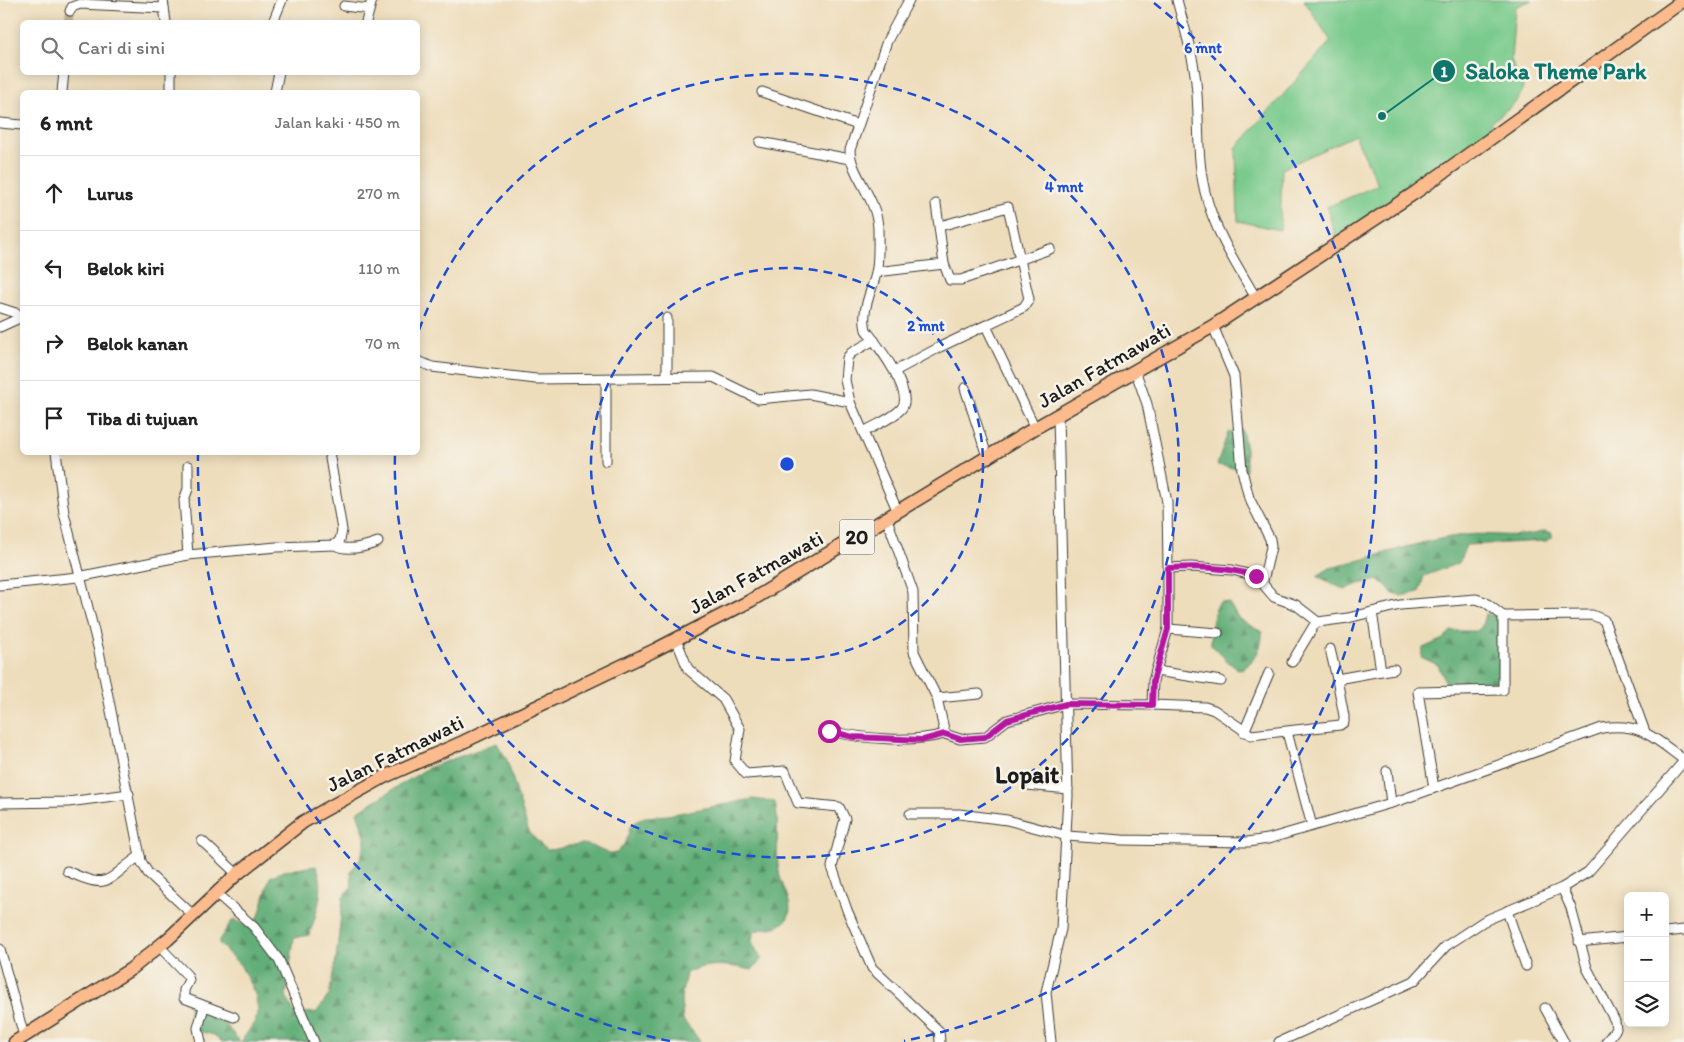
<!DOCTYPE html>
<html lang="id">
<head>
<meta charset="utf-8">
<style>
  body { margin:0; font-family:Itim,sans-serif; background:#f2f2f2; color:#222 }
  .controls { position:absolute; right:15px; bottom:15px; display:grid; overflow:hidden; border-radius:8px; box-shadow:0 2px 12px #0003 }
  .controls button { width:45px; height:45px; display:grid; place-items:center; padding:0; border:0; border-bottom:1px solid #e0e0e0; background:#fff; color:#222; font:25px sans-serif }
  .stop { position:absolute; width:15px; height:15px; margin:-11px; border:4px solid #b5179e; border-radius:50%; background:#fff }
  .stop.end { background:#b5179e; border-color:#fff; box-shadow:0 1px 5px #0008 }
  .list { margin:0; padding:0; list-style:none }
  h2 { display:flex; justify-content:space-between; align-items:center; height:65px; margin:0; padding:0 20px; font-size:21px }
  h2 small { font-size:16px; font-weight:400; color:#767676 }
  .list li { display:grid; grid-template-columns:32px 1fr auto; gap:15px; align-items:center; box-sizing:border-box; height:75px; padding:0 20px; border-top:1px solid #e0e0e0 }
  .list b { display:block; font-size:19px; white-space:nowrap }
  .list em { font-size:16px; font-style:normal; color:#767676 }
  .icon { flex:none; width:28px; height:28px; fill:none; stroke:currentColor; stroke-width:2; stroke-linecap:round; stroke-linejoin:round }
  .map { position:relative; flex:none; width:1684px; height:1042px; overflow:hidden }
  .search { position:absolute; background:#fff; box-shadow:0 2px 12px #0003; left:20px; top:20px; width:400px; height:55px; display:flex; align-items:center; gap:12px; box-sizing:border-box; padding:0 18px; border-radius:8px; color:#767676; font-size:19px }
  .panel { position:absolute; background:#fff; box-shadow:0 2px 12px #0003; left:20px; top:90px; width:400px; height:365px; border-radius:8px }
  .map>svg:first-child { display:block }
</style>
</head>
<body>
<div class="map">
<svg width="1684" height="1042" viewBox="0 0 1684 1042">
  <defs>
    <pattern id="forest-firs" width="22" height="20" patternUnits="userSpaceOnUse" patternTransform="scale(1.25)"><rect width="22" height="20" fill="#62ae78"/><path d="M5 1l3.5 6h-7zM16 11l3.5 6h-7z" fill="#508d62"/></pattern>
  </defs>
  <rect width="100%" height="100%" fill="#f7f3e8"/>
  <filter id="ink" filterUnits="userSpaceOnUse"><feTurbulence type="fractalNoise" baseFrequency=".02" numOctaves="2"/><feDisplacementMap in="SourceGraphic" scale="10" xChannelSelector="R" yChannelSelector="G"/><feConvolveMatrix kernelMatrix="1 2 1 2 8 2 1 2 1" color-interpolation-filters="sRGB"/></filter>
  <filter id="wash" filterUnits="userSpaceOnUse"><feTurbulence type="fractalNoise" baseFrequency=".0096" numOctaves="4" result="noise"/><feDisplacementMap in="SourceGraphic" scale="20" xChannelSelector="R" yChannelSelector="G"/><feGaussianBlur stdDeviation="1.12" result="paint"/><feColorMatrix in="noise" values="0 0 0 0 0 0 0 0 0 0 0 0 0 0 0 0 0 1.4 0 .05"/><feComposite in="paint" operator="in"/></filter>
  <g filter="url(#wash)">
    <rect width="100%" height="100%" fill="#edb"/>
    <polygon fill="#79ca8c" stroke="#4a7354" points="1304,0 1532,0 1515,7 1511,60 1523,87 1518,100 1491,123 1496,131 1337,243 1327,207 1378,185 1355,135 1282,169 1280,230 1238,221 1236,148 1331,41"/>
    <g fill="url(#forest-firs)" stroke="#3f654a">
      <polygon points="1242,430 1246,449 1246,470 1217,465 1228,432"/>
      <path d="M1545 531 1552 533V537L1546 541 1466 545 1459 563 1424 576 1419 592 1401 596 1393 594 1386 585 1379 580 1358 584 1345 590 1317 576 1330 568C1375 558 1418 540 1465 535 1491 532 1519 540 1545 531Z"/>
      <path d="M1220 602 1229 603 1239 619 1262 632C1263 648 1255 660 1242 670 1232 669 1220 652 1211 645 1211 634 1212 609 1220 602Z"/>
      <polygon points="1485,614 1496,616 1499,623 1500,680 1461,689 1447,686 1438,665 1421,657 1423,648 1443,639 1451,631 1477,631 1482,626"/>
      <path d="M497 743 507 760 529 833 547 850C559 850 570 844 583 844 596 845 603 855 617 853L626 842 630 827 635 822 645 817 668 815 753 799 775 802C780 825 775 849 779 872 781 886 796 906 787 919 779 930 766 927 755 931 748 943 755 947 762 958L752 970C729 965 708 962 686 973L681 999 683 1020 701 1042H241L255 1021 258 1009 255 994 241 966 219 944V940L232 921 235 919 248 928 259 916 270 877 284 871 316 866C327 885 316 916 309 935L294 938 286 996 294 1012 316 1013 329 995 336 959 343 897 352 886 351 871 360 859 365 844V836L357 812 428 768Z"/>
      <polygon points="205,1006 214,1010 240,1042 222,1042 214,1035 194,1030 189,1015 189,1007"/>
    </g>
  </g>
  <g filter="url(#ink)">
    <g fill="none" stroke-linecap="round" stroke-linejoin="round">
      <polyline stroke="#c4b69b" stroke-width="9" stroke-dasharray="9 4.5" stroke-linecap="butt" points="68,22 70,11"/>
      <g stroke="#3c3934" stroke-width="11">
        <g id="minor">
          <polyline points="163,0 166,22"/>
          <path d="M1177 0C1184 27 1193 53 1196 82 1200 118 1196 156 1205 192 1214 230 1236 264 1256 298"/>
          <polyline points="344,6 369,9"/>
          <polyline points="70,11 72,7 80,4 164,8"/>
          <polyline points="273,22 282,0"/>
          <polyline points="366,22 372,0"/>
          <polyline points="171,72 171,92"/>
          <polyline points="62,92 64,72"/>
          <polyline points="275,92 279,72"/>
          <polyline points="762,92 858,125"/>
          <polyline points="0,123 22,125"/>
          <polyline points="760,142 850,159"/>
          <polyline points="936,204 944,264 950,280 961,280 1050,249"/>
          <polyline points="876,272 944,264"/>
          <polyline points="0,308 22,315"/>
          <polyline points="667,318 667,377"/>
          <polyline points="986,326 1035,428"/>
          <polyline points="1213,326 1234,376 1242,470 1249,498 1270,539 1271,547 1263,581"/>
          <polyline points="0,327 22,317"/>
          <polyline points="874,340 851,353 847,358 845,380 850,402 898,512"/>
          <polyline points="418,361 432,367 536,379 713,377 758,399 810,394 850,402"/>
          <polyline points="1135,370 1147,404 1167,502 1168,568 1191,567 1232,570 1256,576 1274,597 1296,605 1318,622 1348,618 1400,605 1476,599 1485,602 1503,616 1592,615 1604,620 1645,732"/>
          <polyline points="895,371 940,347 1024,307 1029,299 1008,207 940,226"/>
          <polyline points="965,388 988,459"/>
          <path d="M864 432C875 425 892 419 901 409 916 394 876 343 866 330 861 310 871 293 876 274 879 260 878 242 878 228 877 198 850 174 850 150L887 41 909 0"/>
          <polyline points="56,452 64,513 99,651 141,861 148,873 193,915"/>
          <polyline points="606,461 606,379"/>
          <polyline points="188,466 188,489 184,500 188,555"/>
          <polyline points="887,519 913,592 914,652 937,698 945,734 960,739 985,737 1007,720 1066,704 1152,705 1153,681 1168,629 1168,568"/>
          <path d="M335 545C348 552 365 547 378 542"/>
          <polyline points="0,585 78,577 188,555 277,547 335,545 340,540 342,530 329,452"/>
          <polyline points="1168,629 1218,633"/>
          <polyline points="676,639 688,669 723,699 740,729 735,761 746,774 785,771 798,803 839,807 845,819 832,867 847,910 872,968 939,1031 940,1042"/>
          <polyline points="1330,649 1337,679"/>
          <polyline points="1292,662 1316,622"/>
          <polyline points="1156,671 1221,681"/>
          <polyline points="1381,671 1394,669"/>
          <polyline points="937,698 979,694"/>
          <polyline points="1152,705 1205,707 1214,710 1251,735 1340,725 1344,722 1344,716 1337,679 1381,671 1372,612"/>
          <path d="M829 731C864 739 911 743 945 734"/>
          <polyline points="1244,732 1269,673"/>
          <polyline points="1287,732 1312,826"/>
          <polyline points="1387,771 1391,803"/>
          <polyline points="1027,785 1068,789"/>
          <polyline points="1434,788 1418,692 1503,690 1503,616"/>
          <polyline points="0,803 68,802 129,794"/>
          <path d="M910 814H959L1007 820 1067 836 1122 840 1248 842 1268 839 1398 801 1602 728C1641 722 1654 738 1684 760"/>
          <polyline points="202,841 237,874"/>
          <path d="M67 871C111 892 105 879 140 856"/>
          <polyline points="1562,888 1571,908 1587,968 1615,1021 1616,1029 1606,1042"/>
          <polyline points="216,893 254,927 279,960 314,1042"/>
          <polyline points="1507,911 1526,966"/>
          <polyline points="1665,932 1684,930"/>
          <polyline points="1579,942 1628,937"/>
          <polyline points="159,946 187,975 189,980 184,990 184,998 234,1017"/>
          <polyline points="0,949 24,1036"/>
          <polyline points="1545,1008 1564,1042"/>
          <polyline points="201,1042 198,1028 204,1007"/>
          <polyline points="1051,1042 1046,992 1061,929 1068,796 1058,417"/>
          <polyline points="1279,1042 1414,981 1446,946 1484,921 1562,888 1588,872 1684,761"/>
        </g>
      </g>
      <g stroke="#3c3934" stroke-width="15">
        <polyline id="highway" points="15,1042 131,969 168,939 237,874 303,822 384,777 463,742 655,650 750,601 1035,428 1213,326 1416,192 1684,0"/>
      </g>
      <use href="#minor" stroke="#fff" stroke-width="9"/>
      <use href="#highway" stroke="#fbbb8c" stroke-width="12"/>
    </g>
  </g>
  <g fill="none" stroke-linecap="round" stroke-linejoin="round" filter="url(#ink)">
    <path stroke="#b5179e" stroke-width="6" d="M829 731 853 737 923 740 945 734 960 739 985 737 1007 720 1066 704 1152 705 1153 681 1168 629V568C1197 566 1229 567 1256 576"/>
  </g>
  <g fill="none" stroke="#1d4ed8" stroke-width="2.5" stroke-dasharray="9 6">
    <circle cx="787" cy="464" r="196"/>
    <path d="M419 330A392 392 0 1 1 395 454"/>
    <path d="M670 1041A589 589 0 0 1 198 454M1154 3A589 589 0 0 1 904 1041"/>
  </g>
  <g text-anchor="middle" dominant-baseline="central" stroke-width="5" stroke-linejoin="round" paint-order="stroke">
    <rect fill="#f7f3e8" stroke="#5e5c59" stroke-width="1" x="839.5" y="519.5" width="35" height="35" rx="4"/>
    <g font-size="20" font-weight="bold" fill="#1c1c1c">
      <text x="857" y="537">20</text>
    </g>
    <g font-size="21" fill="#1c1c1c" stroke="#f7f3e8">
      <text transform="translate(1104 365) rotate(-30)">Jalan Fatmawati</text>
      <text transform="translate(756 572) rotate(-29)">Jalan Fatmawati</text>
      <text transform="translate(395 753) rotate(-26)">Jalan Fatmawati</text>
    </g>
    <g font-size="24" font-weight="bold" fill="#1c1c1c" stroke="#f7f3e8">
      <text x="1027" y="774">Lopait</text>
    </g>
  </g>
  <circle cx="787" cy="464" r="8" fill="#1d4ed8" stroke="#f7f3e8" stroke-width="2.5"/>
  <g font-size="15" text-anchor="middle" font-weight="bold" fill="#1d4ed8" stroke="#f7f3e8" stroke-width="5" stroke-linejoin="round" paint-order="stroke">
    <text x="1203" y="53">6 mnt</text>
    <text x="1064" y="192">4 mnt</text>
    <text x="926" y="331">2 mnt</text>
  </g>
  <path fill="none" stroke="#0f766e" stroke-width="2" d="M1382 116L1444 71"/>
  <g fill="#0f766e" stroke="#f7f3e8" stroke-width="2">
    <circle cx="1382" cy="116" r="5"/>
    <circle cx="1444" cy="71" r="12"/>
  </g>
  <g font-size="15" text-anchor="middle" font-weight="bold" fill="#fff">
    <text x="1444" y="77">1</text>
  </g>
  <g font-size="22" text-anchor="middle" font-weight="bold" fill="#0f766e" stroke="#f7f3e8" stroke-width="5" stroke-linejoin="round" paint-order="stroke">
    <text x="1556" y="79">Saloka Theme Park</text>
  </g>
</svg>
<div class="controls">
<button>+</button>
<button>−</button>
<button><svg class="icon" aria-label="layers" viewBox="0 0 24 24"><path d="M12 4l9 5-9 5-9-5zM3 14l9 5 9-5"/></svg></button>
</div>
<div class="stop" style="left:829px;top:731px"></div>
<div class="stop end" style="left:1256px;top:576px"></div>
<div class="search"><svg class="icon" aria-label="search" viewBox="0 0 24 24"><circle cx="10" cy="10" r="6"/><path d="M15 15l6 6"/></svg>Cari di sini</div>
<section class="panel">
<h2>6 mnt<small>Jalan kaki · 450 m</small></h2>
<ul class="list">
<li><svg class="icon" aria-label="ahead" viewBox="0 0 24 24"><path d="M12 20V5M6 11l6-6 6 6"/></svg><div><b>Lurus</b></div><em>270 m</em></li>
<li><svg class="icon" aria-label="left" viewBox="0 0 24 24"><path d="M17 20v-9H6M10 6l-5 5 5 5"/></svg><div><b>Belok kiri</b></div><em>110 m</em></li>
<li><svg class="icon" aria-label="right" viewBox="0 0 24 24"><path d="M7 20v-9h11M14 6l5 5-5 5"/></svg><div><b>Belok kanan</b></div><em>70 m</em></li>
<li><svg class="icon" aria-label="arrive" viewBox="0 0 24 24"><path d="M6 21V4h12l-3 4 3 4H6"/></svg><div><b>Tiba di tujuan</b></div></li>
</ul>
</section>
</div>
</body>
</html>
